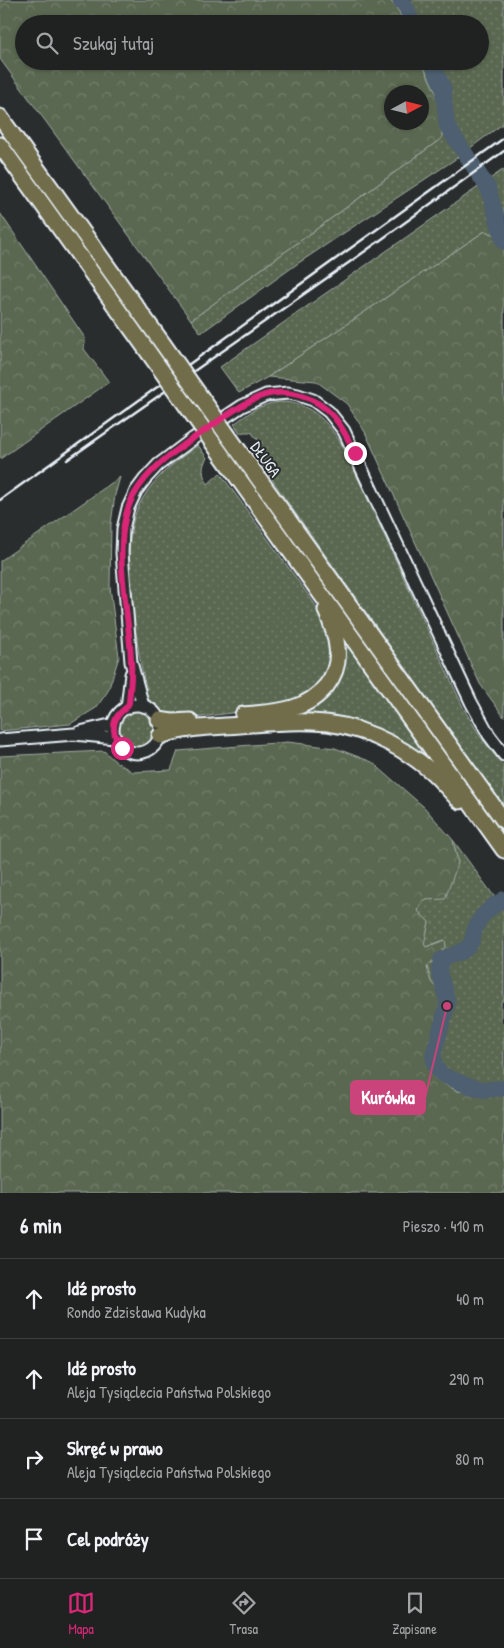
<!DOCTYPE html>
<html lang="pl">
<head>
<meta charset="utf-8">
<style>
  body { margin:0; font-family:"Patrick Hand",sans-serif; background:#2d2f2f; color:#f1f3f6 }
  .compass { position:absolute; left:384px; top:85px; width:45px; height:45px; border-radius:50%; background:#202222; box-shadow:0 1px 4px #0004; rotate:83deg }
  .stop { position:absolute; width:15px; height:15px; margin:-11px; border:4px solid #db2777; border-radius:50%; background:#fff }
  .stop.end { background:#db2777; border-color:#fff; box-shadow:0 1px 5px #0008 }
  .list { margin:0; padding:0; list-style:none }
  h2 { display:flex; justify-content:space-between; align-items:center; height:65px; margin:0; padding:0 20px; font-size:21px }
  h2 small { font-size:16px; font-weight:400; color:#a2a4a5 }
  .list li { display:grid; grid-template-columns:32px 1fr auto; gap:15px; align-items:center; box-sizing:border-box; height:80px; padding:0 20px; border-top:1px solid #3d3f40 }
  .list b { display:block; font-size:19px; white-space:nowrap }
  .list p { margin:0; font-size:16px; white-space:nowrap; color:#a2a4a5 }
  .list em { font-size:16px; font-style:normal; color:#a2a4a5 }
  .icon { flex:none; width:28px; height:28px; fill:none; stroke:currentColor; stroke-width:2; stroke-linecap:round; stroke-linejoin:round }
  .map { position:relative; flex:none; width:504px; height:1193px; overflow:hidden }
  .search { position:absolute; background:#202222; box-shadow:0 1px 4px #0004; left:15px; right:15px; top:15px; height:55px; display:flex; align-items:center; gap:12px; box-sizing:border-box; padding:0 18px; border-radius:28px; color:#a2a4a5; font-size:19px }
  .sheet { height:385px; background:#202222 }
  nav { display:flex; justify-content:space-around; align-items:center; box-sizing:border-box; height:70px; border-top:1px solid #3d3f40; background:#202222; font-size:14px; color:#a2a4a5 }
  nav a { display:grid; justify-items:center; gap:2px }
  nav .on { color:#db2777 }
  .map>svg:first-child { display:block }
</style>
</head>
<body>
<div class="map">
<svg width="504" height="1193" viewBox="0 0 504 1193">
  <defs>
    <pattern id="grass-dots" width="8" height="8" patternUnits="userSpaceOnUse" patternTransform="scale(1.25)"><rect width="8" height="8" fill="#5a6851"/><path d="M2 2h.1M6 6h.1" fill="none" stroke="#727e6b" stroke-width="1.8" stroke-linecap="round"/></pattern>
    <pattern id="forest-crowns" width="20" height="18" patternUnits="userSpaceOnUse" patternTransform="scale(1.25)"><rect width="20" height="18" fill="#5a6851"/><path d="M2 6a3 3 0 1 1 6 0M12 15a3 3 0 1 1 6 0" fill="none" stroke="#727e6b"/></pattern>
  </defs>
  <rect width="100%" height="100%" fill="#2a2d2e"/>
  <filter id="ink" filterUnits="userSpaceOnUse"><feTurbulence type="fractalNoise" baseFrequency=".02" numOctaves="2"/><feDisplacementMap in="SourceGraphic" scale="10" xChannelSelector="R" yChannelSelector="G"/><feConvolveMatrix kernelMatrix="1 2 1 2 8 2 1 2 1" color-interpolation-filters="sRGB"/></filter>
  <g filter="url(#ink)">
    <g fill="url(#grass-dots)" stroke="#a1aca4">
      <polygon points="390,0 504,0 504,123 454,160 297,264 201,333 191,320 442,138 441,104 421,61 480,61 480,24 404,24 399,12"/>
      <polygon points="23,160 152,340 149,342 20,162"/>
      <polygon points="504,169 504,239 485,231 268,377 239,393 220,367"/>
      <path d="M280 402C313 402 331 425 346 452L464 709 480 736 504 767V806L279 490 253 450 261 444 251 432H244L241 434 234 424C250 412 260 404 280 402Z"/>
      <path d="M198 445 207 458C201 467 202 475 208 484L220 473 314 603 329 634 331 659 323 681 305 698 283 706 194 718 159 714 147 703 143 695 147 690C139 662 136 635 133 607 130 571 123 530 143 498 156 475 178 460 198 445Z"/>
      <polygon points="236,458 473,788 504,832 504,838 233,460"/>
      <polygon points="344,647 349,648 434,766 357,726 165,725 300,712"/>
      <circle cx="137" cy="730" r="19"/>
      <polygon points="453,840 504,910 504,1000 501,1002 501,1021 504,1024 504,1095 457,1091 434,1078 429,1055 437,1024 441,993 431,982 427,967 446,946 444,940 426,947 423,944 429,922 418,911 422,900 458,863"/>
    </g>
    <g fill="url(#forest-crowns)" stroke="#a1aca4" fill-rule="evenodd">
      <path d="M0 0H390L399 12 404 24H24V61H421L441 104 442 138 191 320 0 59ZM422 92V122H392V92Z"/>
      <polygon points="0,213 85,338 84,349 109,382 0,459"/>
      <polygon points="485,231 504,239 504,717 480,684 365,432 347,404 316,381 268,377"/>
      <polygon points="120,477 115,495 111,524 110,587 119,657 108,691 96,708 70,724 0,731 0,561"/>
      <polygon points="288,742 335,748 372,762 424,807 453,840 458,863 445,899 423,900 418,911 429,922 424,944 426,947 445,940 446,946 427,967 431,982 441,993 437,1024 429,1055 434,1078 457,1091 504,1095 504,1193 0,1193 0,756 104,751 116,762 133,772 171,770 178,751"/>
    </g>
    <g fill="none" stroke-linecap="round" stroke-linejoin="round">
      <g stroke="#4e5f70" stroke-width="16">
        <polyline points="400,0 406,7 413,24"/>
        <polyline points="431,61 443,87 447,126 488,188 504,242"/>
        <path d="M504 899C491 907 480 915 475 929 473 935 473 943 468 947 460 955 450 954 441 960L439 971 447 1000V1006L433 1056 435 1065 439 1072 445 1076 464 1084 484 1090 504 1088"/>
      </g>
      <g stroke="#e8f1f8" stroke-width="15">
        <g id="minor">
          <circle cx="137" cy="729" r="24"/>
          <polyline points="143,706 131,662 122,553 123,529 128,508 136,491 145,479 158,465 194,438 242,406 266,395 288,393 298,395 313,400 329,412 344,431 471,702 489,735 504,755"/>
          <polyline points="127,708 131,674"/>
          <polyline points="80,732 114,724"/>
          <polyline points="0,740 74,734 115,738"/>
        </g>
      </g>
      <g stroke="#e8f1f8" stroke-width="19">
        <g id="highway">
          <polyline points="0,117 163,344"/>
          <polyline points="0,145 149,353"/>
          <polyline points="236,447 504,821"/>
          <polyline points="223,457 504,850"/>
          <path d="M243 715C260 713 277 713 293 708 320 700 341 676 337 647 336 634 331 622 326 610"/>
          <polyline points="159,720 172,722 190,721"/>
          <path d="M160 736C185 727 214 727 240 725 264 723 288 721 312 722 355 723 398 743 431 771 441 780 450 791 460 801"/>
        </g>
      </g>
      <use href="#minor" stroke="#2a2d2e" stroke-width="11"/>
      <use href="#highway" stroke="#716d4b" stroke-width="15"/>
      <g stroke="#e8f1f8" stroke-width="2.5">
        <polyline points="67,460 364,252 504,151"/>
        <polyline points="0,500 504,138"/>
      </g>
      <g stroke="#e8f1f8" stroke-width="19" stroke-linecap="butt">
        <g id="highway-bridge">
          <polyline points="163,344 236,447"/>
          <polyline points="149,353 223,457"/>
        </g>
      </g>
      <use href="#highway-bridge" stroke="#716d4b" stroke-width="15"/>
    </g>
  </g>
  <g fill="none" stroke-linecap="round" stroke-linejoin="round" filter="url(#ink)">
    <path stroke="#db2777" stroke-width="6" d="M122 748C113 738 110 722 121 712 125 708 127 708 129 703 130 689 132 675 131 662 130 615 114 561 126 515 135 478 171 453 201 433 220 421 238 405 259 397 285 387 316 396 334 417 343 428 349 441 355 453"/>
  </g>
  <g text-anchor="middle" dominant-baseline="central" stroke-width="4" stroke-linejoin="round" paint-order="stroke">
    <g font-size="16" fill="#e8f1f8" stroke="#2a2d2e">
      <text transform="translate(266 459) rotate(54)">DŁUGA</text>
    </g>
  </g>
  <path fill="none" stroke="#ca437a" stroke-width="2" d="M447 1006L425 1098"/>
  <circle fill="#ca437a" stroke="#2a2d2e" stroke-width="2" cx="447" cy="1006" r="5"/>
  <rect fill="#ca437a" stroke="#ca437a" stroke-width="2" x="351" y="1081" width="74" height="33" rx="5"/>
  <g font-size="18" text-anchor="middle" font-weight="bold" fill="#fff">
    <text x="388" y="1104">Kurówka</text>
  </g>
</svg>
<svg class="compass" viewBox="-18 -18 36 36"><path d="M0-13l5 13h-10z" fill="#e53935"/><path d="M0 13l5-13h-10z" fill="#a2a4a5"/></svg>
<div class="stop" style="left:122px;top:748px"></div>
<div class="stop end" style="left:355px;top:453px"></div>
<div class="search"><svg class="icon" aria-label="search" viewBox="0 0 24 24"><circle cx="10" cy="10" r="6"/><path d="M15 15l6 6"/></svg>Szukaj tutaj</div>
</div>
<section class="sheet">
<h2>6 min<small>Pieszo · 410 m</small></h2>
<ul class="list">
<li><svg class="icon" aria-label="ahead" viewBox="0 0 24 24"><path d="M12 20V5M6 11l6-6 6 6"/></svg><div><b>Idź prosto</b><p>Rondo Zdzisława Kudyka</p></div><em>40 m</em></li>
<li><svg class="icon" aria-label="ahead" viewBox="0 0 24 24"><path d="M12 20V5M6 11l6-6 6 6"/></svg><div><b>Idź prosto</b><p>Aleja Tysiąclecia Państwa Polskiego</p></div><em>290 m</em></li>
<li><svg class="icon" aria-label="right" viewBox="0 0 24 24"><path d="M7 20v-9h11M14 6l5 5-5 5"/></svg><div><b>Skręć w prawo</b><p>Aleja Tysiąclecia Państwa Polskiego</p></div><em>80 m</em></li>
<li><svg class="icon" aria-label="arrive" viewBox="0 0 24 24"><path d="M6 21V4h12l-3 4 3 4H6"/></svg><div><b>Cel podróży</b></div></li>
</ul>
</section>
<nav>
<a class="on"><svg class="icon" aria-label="map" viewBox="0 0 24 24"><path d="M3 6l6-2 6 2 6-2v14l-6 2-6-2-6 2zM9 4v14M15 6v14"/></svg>Mapa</a>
<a><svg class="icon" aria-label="directions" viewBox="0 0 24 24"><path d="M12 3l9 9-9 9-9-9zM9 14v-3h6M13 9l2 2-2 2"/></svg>Trasa</a>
<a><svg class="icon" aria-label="saved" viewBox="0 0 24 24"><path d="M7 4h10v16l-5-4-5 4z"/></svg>Zapisane</a>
</nav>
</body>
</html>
